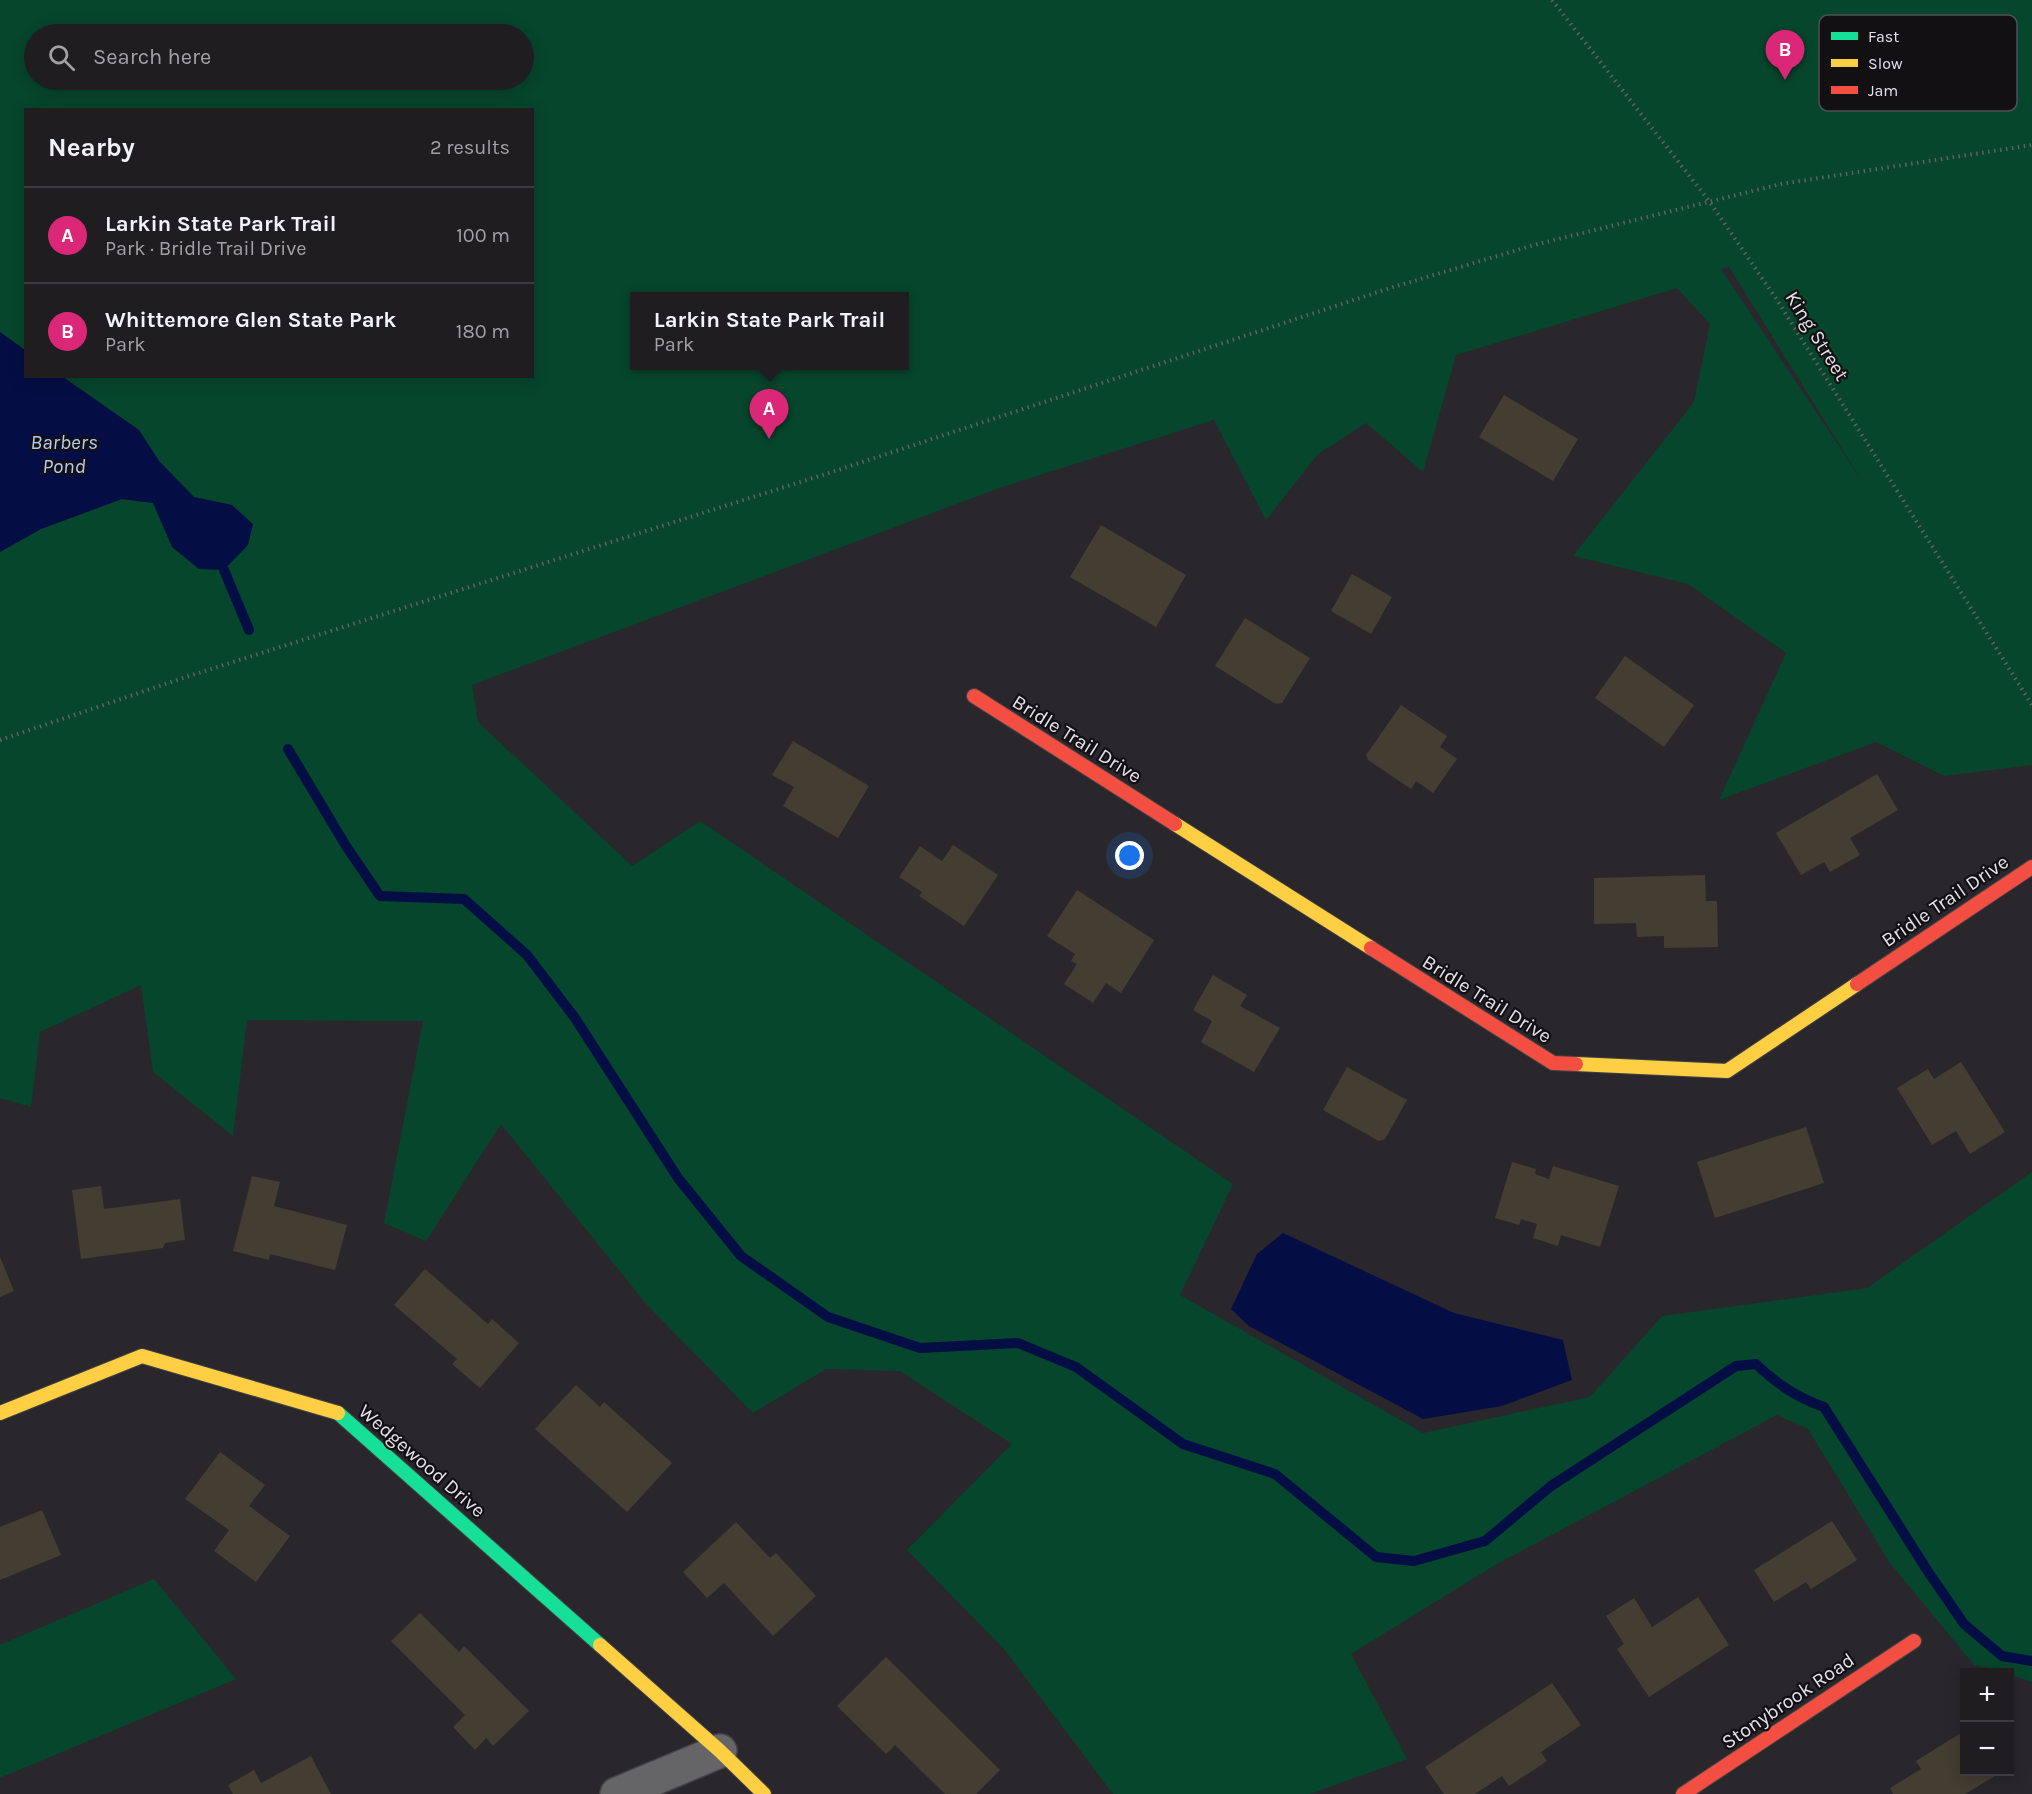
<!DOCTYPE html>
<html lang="en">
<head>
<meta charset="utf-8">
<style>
  body { margin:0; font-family:Karla,sans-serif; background:#28262a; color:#f1f3f6 }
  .controls { position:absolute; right:18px; bottom:18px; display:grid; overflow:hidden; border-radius:0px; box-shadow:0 3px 15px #0003 }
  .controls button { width:54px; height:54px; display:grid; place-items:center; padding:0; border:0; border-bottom:2px solid #3d3b3f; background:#201d21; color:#f1f3f6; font:30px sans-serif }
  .you { position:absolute; left:1130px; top:856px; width:21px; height:21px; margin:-15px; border:4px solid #fff; border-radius:50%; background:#1a73e8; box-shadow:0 0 0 9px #1a73e833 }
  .badge { display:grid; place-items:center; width:39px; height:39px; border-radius:50%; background:#db2777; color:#fff; font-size:20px; font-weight:700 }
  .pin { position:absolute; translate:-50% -50px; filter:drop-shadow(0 2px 3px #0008) }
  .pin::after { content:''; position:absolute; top:32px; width:21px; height:18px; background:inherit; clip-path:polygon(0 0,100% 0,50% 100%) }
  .popup { position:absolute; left:630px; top:292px; width:279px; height:78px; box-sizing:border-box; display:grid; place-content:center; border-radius:0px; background:#201d21; filter:drop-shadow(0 2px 4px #0005); font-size:20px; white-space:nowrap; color:#a2a2a5 }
  .popup b { font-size:22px; color:#f1f3f6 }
  .popup::after { content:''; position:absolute; left:50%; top:100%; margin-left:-12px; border:12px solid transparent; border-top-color:#201d21 }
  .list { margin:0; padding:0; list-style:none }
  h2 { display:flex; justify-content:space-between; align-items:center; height:78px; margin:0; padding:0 24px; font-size:26px }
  h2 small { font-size:20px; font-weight:400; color:#a2a2a5 }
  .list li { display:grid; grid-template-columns:39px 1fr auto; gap:18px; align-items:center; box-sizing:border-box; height:96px; padding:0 24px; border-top:2px solid #3d3b3f }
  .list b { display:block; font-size:22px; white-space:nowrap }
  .list p { margin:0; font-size:20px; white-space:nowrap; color:#a2a2a5 }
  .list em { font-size:20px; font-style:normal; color:#a2a2a5 }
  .icon { flex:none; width:33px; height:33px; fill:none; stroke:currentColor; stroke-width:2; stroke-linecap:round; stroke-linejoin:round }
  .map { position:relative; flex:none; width:2032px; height:1794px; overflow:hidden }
  .search { position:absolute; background:#201d21; box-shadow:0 3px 15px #0003; left:24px; top:24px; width:510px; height:66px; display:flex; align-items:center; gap:15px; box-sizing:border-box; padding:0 21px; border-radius:33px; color:#a2a2a5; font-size:22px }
  .panel { position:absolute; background:#201d21; box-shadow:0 3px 15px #0003; left:24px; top:108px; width:510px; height:270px; border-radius:0px }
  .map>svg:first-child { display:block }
</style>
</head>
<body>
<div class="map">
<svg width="2032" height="1794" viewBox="0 0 2032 1794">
  <rect width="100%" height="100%" fill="#2a272c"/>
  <g fill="#06462c" fill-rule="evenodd">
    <path d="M0 0H2032V765L1944 776 1876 742 1719 800 1786 653 1688 584 1573 556 1694 402 1710 324 1677 288 1456 355 1423 472 1366 423 1318 454 1266 520 1214 420 1002 487 472 685 478 722 632 866 700 821 1233 1184 1180 1295 1423 1433 1590 1397 1662 1316 1867 1288 2032 1172V1682L2010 1675V1672L1974 1665 1890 1563 1808 1429 1777 1415 1495 1565 1351 1654 1407 1759 1310 1794H1113L1004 1649 907 1550 1012 1444 900 1371 826 1369 753 1413 647 1305 501 1124 426 1241 384 1223 423 1021 247 1020 233 1136 153 1072 141 985 40 1032 31 1107 0 1098V552L41 529 122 499 153 503 232 505 194 497 159 461 139 430 63 377 532 376V110H26L25 350 0 332ZM34 34H524V80H34ZM1729 267 1862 481 1721 269ZM634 296H904V366H634Z"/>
    <polygon points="154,1579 236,1679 0,1778 0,1645"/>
  </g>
  <g fill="#040e44">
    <polygon points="0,332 25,350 26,376 63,377 139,430 159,461 194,497 232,505 253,524 248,545 224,570 199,569 172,547 153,503 122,499 41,529 0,552"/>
    <polygon points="1283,1233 1454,1313 1563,1340 1572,1380 1502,1406 1423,1419 1249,1326 1231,1309 1257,1254"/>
  </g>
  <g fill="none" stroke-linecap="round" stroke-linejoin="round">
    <g stroke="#040e44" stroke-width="10">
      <polyline points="224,570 249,630"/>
      <path d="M288 749 346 846 380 896 464 899 527 955 575 1018 678 1178 741 1256 828 1317 920 1348 1018 1343 1076 1367 1183 1444 1275 1474 1376 1557 1414 1561 1485 1541 1551 1486 1736 1366 1756 1364C1777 1384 1796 1397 1824 1407L1927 1570 1964 1624 2002 1656 2032 1661"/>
    </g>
  </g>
  <g fill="#443d32">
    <polygon points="1504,395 1578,439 1553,481 1479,437"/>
    <polygon points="1101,525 1186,575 1156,627 1070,577"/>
    <polygon points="1352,574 1392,597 1371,634 1331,611"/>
    <polygon points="1245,618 1310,658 1282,703 1276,704 1215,666"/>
    <polygon points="1625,656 1694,705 1664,747 1595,698"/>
    <polygon points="1401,705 1447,736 1440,747 1457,759 1433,793 1416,781 1411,789 1368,760 1366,755"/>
    <polygon points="793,741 869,786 838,838 783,806 794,787 772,775"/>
    <polygon points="1877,774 1898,810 1850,838 1860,855 1830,872 1824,862 1801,875 1776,833"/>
    <polygon points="953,845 998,875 964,926 919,896 922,892 899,877 920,846 942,861"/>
    <polygon points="1705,875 1706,901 1717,901 1718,947 1664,948 1664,936 1637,937 1636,923 1594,924 1594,878"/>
    <polygon points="1077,890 1154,940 1121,993 1106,983 1093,1003 1064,984 1077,964 1071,961 1075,954 1047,936"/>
    <polygon points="1213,975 1247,995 1240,1006 1280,1028 1254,1072 1201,1042 1212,1021 1193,1010"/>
    <polygon points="1961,1062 2005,1132 1970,1154 1956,1131 1932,1145 1897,1088 1928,1069 1934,1079"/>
    <polygon points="1347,1067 1407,1100 1385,1139 1379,1141 1323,1110"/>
    <polygon points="1806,1127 1824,1183 1715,1218 1697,1162"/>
    <polygon points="1512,1162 1536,1169 1535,1174 1549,1179 1553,1166 1619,1186 1600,1247 1561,1235 1558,1246 1533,1238 1537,1224 1521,1219 1519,1225 1495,1218"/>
    <polygon points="252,1176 280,1182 274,1206 347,1225 335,1270 270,1254 269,1260 233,1251"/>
    <polygon points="101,1186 104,1209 180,1199 185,1240 165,1243 163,1248 81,1259 72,1190"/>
    <polygon points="0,1257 14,1291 0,1297"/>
    <polygon points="425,1269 488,1324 492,1319 519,1343 480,1388 452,1364 457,1359 394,1305"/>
    <polygon points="576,1385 600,1407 604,1402 672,1463 627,1512 535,1429"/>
    <polygon points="220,1452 265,1485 249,1506 290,1536 256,1582 214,1551 229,1530 185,1499"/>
    <polygon points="42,1510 61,1555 0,1580 0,1527"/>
    <polygon points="1832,1521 1857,1560 1811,1589 1806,1582 1774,1602 1754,1570"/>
    <polygon points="736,1522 770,1558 776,1553 816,1596 773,1636 724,1583 707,1598 683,1572"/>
    <polygon points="1698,1597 1729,1645 1649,1697 1617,1649 1624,1644 1606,1616 1634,1598 1652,1627"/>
    <polygon points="420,1613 459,1652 464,1646 529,1711 493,1746 486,1738 475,1750 453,1727 465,1715 391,1641"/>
    <polygon points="886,1657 1000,1770 976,1794 945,1794 895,1745 886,1754 837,1706"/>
    <polygon points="1552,1683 1581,1725 1541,1752 1547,1761 1509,1786 1502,1776 1475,1794 1444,1794 1425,1767"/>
    <polygon points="1964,1731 1964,1772 1992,1772 1995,1776 1965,1794 1893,1794 1890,1788 1921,1769 1916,1761"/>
    <polygon points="311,1756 331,1794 233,1794 228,1785 254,1770 261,1783"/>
  </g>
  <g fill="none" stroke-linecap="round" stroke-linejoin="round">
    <g stroke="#444245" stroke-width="36">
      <polyline id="street" points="617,1794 720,1751"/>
    </g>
    <g stroke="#444245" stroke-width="16">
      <polyline id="fast" points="338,1413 600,1645"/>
    </g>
    <g stroke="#444245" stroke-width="16">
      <g id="slow">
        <polyline points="1175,824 1371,948"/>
        <polyline points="1576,1064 1727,1071 1857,984"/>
        <polyline points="0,1413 142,1356 338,1413"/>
        <polyline points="600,1645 720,1751 764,1794"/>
      </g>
    </g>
    <g stroke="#444245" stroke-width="16">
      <g id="jam">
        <polyline points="974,696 1175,824"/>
        <polyline points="1371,948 1553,1063 1576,1064"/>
        <polyline points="1857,984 2032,867"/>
        <polyline points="1683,1794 1914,1641"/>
      </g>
    </g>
    <g stroke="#616163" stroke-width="4" stroke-dasharray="1.5 4.5" stroke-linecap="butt">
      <polyline points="1552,0 1709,201 1775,297 2032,705"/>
      <polyline points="0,740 189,676 835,471 1387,289 1534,245 1781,184 2032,145"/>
    </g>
    <use href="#street" stroke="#656567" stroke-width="33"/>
    <use href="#fast" stroke="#16e098" stroke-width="14"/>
    <use href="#slow" stroke="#ffcf43" stroke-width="14"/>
    <use href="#jam" stroke="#f24e42" stroke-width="14"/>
  </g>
  <g text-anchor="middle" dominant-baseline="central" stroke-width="4.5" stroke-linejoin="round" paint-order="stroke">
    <g font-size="20" fill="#e5e2e7" stroke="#121013">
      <text transform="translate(1817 336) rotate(58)">King Street</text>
      <text transform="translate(1077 739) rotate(32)">Bridle Trail Drive</text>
      <text transform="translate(1945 901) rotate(-34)">Bridle Trail Drive</text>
      <text transform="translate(1487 999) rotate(32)">Bridle Trail Drive</text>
      <text transform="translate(422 1461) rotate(41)">Wedgewood Drive</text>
      <text transform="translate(1788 1701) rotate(-34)">Stonybrook Road</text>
    </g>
    <g font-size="21" font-style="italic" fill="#b7caef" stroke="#121013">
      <text x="64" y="442">Barbers<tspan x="64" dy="24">Pond</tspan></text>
    </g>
  </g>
  <rect x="1819" y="15" width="198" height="96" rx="9" fill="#121013" stroke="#514f53" stroke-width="1.5"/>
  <rect x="1831" y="32" width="27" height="8" fill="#16e098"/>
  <rect x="1831" y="59" width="27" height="8" fill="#ffcf43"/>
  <rect x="1831" y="86" width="27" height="8" fill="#f24e42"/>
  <g font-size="16" fill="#e5e2e7">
    <text x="1868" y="42">Fast</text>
    <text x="1868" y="69">Slow</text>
    <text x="1868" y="96">Jam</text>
  </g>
</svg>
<div class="controls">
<button>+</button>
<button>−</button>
</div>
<div class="you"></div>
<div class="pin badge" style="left:769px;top:439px">A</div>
<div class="popup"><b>Larkin State Park Trail</b>Park</div>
<div class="pin badge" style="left:1785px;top:80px">B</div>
<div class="search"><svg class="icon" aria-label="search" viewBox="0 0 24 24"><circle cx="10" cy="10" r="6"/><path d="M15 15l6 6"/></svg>Search here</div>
<section class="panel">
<h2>Nearby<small>2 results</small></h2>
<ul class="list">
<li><span class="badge">A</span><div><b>Larkin State Park Trail</b><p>Park · Bridle Trail Drive</p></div><em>100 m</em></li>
<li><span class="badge">B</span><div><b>Whittemore Glen State Park</b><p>Park</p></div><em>180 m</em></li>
</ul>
</section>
</div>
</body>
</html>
